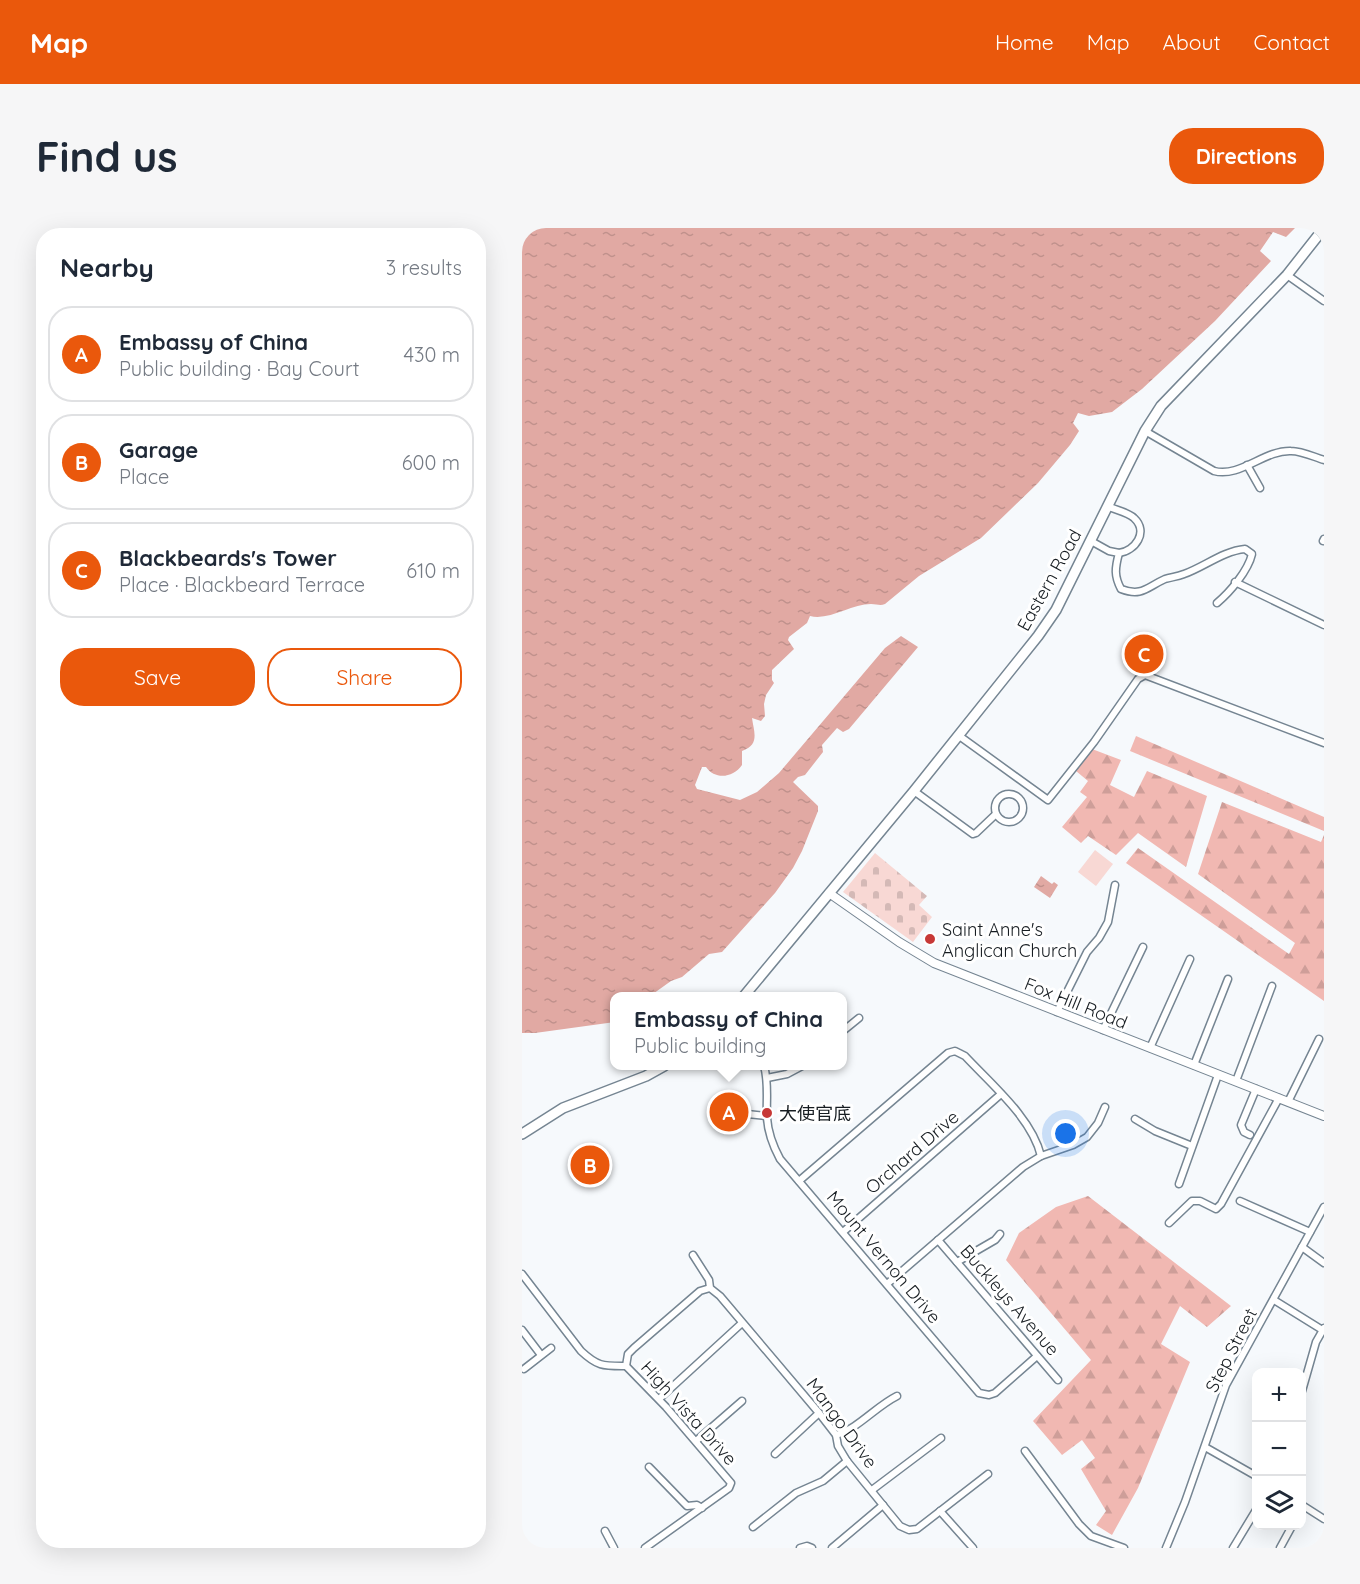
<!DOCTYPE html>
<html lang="en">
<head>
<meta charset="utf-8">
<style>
  body { margin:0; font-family:Quicksand,"Noto Sans SC",sans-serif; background:#f6f6f7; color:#1f2937 }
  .controls { position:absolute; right:18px; bottom:18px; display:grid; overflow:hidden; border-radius:12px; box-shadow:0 6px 24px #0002 }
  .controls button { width:54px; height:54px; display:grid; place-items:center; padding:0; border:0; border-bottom:2px solid #e0e1e3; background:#fff; color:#1f2937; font:30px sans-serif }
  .you { position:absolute; left:544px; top:906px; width:21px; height:21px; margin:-15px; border:4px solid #fff; border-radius:50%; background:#1a73e8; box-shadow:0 0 0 9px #1a73e833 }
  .badge { display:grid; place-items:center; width:39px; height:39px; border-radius:50%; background:#ea580c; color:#fff; font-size:20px; font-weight:700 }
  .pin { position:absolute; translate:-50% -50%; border:3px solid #fff; box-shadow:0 2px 6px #0006 }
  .popup { position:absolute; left:88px; top:764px; width:237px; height:78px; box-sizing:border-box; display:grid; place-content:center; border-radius:12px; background:#fff; filter:drop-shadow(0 2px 4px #0005); font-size:20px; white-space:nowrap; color:#747a83 }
  .popup b { font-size:22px; color:#1f2937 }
  .popup::after { content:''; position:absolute; left:50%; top:100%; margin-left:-12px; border:12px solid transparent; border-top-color:#fff }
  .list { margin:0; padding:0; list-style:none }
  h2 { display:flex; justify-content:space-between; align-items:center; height:78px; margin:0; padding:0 24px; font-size:26px }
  h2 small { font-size:20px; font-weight:400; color:#747a83 }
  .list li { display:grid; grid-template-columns:39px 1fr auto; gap:18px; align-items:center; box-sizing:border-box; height:96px; margin:0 12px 12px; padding:0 12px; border:2px solid #e0e1e3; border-radius:24px }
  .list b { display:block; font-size:22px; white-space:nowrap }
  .list p { margin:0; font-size:20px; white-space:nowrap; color:#747a83 }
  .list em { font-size:20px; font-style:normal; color:#747a83 }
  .actions { display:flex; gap:12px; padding:18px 24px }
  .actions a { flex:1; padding:14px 0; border:2px solid #ea580c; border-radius:24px; text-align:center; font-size:21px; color:#ea580c }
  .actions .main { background:#ea580c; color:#fff }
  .icon { flex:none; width:33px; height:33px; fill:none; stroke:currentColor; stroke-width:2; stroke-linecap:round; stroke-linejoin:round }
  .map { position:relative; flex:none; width:802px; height:1320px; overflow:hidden; border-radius:24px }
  header { display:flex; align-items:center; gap:36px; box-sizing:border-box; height:84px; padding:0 30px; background:#ea580c; color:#fff }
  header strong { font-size:28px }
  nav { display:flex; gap:33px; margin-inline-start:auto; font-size:21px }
  .intro { display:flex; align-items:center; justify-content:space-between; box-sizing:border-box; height:144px; padding:0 36px }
  h1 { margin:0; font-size:42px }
  .button { padding:15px 27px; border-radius:24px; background:#ea580c; color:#fff; font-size:21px; font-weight:700 }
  main { display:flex; gap:36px; padding:0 36px }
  aside { flex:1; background:#fff; border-radius:24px; box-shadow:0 6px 24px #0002 }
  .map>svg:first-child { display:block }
</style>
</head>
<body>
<header>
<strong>Map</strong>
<nav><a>Home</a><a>Map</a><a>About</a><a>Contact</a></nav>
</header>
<div class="intro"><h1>Find us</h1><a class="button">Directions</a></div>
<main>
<aside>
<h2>Nearby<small>3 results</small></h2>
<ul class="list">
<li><span class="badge">A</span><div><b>Embassy of China</b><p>Public building · Bay Court</p></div><em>430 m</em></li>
<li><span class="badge">B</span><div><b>Garage</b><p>Place</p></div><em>600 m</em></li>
<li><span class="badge">C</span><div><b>Blackbeards's Tower</b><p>Place · Blackbeard Terrace</p></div><em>610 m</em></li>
</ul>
<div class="actions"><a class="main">Save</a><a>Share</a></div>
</aside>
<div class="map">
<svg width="802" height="1320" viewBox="0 0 802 1320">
  <defs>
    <pattern id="forest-firs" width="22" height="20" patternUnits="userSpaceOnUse" patternTransform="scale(1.5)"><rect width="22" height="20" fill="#f1b8b2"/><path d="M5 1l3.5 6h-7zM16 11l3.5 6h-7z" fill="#ce9e99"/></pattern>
    <pattern id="cemetery-stones" width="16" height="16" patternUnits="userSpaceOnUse" patternTransform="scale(1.5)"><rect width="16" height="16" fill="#f8d8d4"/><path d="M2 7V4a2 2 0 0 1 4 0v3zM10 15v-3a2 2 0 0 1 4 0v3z" fill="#d4b9b6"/></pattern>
    <pattern id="water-ripples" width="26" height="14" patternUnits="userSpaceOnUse" patternTransform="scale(1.5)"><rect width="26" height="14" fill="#e1a9a3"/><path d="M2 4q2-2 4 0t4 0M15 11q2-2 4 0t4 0" fill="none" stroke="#c0918c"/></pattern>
  </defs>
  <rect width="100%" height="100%" fill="#f6f9fc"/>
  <g fill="url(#forest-firs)">
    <polygon points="614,508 802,589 802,603 608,523"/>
    <polygon points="570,521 599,532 588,557 612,569 625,543 685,568 664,639 616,605 594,627 566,608 559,615 540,599 565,569 558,564 566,553 554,543"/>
    <polygon points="700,574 799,614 802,607 802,773 604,635 616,620 767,726 773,715 676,646"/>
    <polygon points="566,968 709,1078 685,1099 658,1078 639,1116 668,1134 616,1260 590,1307 574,1297 584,1283 559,1241 573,1230 560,1212 540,1227 511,1193 569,1132 484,1032 497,1005 534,979"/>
  </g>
  <polygon fill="url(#cemetery-stones)" points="353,625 405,668 397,677 410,689 391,714 321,664"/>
  <polygon fill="#f8d8d4" points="573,622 591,636 574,658 556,644"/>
  <g fill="url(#water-ripples)">
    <path d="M0 0H773L764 9 751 4 738 23 749 33 693 93 620 161 590 184 567 188 556 185 551 195 557 203 548 217 516 255 459 310 397 348 363 376C358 378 355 376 349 376 329 376 307 393 288 388L285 395 267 409 266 412 272 421 250 442V452L252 455 244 467 242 476 243 488 239 493 230 490C232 504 238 517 220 523V537C211 550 193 552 184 539H180L173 557 175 561 218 572 235 564 257 545 363 420 379 408 396 419 327 501 321 504 315 500 300 517 301 524 283 547 276 549 271 554 296 578V583L280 623 271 640 253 665 200 724 187 726 160 749 149 753 128 768H93V794L13 805H0Z"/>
    <polygon points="519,648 530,656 532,654 536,657 528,670 512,659"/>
  </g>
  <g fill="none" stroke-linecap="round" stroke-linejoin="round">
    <g stroke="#758592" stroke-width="9">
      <g id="minor">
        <polyline points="765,47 802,73"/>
        <path d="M623 203 692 243C718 250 742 222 769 223 780 223 792 229 802 232"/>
        <polyline points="725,237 738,260"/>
        <path d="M585 278C593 282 606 284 612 290 627 304 613 323 597 325"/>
        <path d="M569 313 587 323 597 325C593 340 592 348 599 361 620 369 625 359 643 351 649 349 655 349 662 346 682 339 701 323 723 321L730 326C726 343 708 364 695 375"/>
        <polyline points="801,313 802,311"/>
        <polyline points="713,354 802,397"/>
        <polyline points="436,507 526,572 572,514 616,451 623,447 802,515"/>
        <polyline points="392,563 451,606 454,605 474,586"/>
        <circle cx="487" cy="580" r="14"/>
        <polyline points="535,784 565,724 577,710 586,694 593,657"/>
        <polyline points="581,802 621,719"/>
        <polyline points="321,803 337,790"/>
        <polyline points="628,820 668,731"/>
        <polyline points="672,837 706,751"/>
        <path d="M242 838C247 855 244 872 245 890 246 905 251 918 258 931L457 1165 467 1167 473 1165 515 1128"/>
        <polyline points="245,850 265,846 280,838"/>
        <polyline points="714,853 750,758"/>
        <polyline points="766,874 797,811"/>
        <polyline points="206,884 245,888"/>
        <polyline points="613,891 633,903 670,918"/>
        <polyline points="728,907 722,904 719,897 734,861"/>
        <path d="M277 953 426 825 433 823 443 828C469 856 510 890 519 928"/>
        <polyline points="657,956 696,847"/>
        <polyline points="718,973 788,1004"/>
        <polyline points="647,995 670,973 678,973 694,981 699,976 757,870"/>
        <polyline points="321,1004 479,866"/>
        <polyline points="416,1012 536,1152"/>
        <polyline points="780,1019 802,1035"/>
        <polyline points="171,1027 187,1052 188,1060 198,1068 297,1185 314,1207 316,1218 325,1233 378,1298 387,1302 395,1301 466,1246"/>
        <polyline points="435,1034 473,1012 478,1006"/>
        <path d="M0 1046 59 1123C76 1139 82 1138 104 1138L144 1179 209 1255 207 1260 123 1320"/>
        <polyline points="365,1056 501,939 519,928 551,917 565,909 576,895 583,879"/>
        <polyline points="752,1072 802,1103"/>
        <polyline points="0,1102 19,1127"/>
        <polyline points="104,1138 106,1126 112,1120 178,1063 188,1060"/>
        <polyline points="2,1141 29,1120"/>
        <polyline points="780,1163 794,1114 802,1100"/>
        <polyline points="137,1171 220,1095"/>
        <path d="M314 1207C337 1200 353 1179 375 1168"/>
        <polyline points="174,1213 220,1173"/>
        <polyline points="683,1219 734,1248"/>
        <polyline points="503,1223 557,1296 569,1308 602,1320"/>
        <polyline points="253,1226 297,1185"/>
        <polyline points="127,1239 165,1278 175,1277 180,1280"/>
        <polyline points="350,1262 419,1210"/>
        <polyline points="780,1277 802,1291"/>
        <polyline points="418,1283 451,1320"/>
        <polyline points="231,1299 274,1265 301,1253 325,1233"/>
        <polyline points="83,1303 92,1320"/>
        <polyline points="278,1320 285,1318 290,1320"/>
        <polyline points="310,1320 361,1277"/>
        <polyline points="644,1320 663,1274 704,1157 802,979"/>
        <polyline points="711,1320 734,1282"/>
        <polyline points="758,1320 770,1298"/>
      </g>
    </g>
    <g stroke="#758592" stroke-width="10">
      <polyline id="major" points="307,665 377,714 412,735 802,888"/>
    </g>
    <g stroke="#758592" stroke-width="12">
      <g id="highway">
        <polyline points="222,768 392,563 516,408 534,382 623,203 639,178 765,47 802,0"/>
        <polyline points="0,906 41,880 124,848 142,838"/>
      </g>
    </g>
    <use href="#minor" stroke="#fff" stroke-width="6"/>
    <use href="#major" stroke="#fff" stroke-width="8"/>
    <use href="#highway" stroke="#fff" stroke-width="9"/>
  </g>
  <g fill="#c73836" stroke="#fff" stroke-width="2">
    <circle cx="408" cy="711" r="6"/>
    <circle cx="245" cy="885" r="6"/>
  </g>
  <g text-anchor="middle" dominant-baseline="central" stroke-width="6" stroke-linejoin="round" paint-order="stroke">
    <g font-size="18" fill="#171d22" stroke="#fff">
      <text transform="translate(527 352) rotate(-61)">Eastern Road</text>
      <text transform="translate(554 775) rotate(22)">Fox Hill Road</text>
      <text transform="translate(390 924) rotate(-41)">Orchard Drive</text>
      <text transform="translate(362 1029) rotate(50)">Mount Vernon Drive</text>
      <text transform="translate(488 1072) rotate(49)">Buckleys Avenue</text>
      <text transform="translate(709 1122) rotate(-63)">Step Street</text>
      <text transform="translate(167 1185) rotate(48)">High Vista Drive</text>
      <text transform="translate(320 1195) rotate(54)">Mango Drive</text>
    </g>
    <g font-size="18" fill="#171d22" stroke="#fff" text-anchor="start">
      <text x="420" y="701">Saint Anne's<tspan x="420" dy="21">Anglican Church</tspan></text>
      <text x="257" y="885">大使官底</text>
    </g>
  </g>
</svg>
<div class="controls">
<button>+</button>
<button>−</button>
<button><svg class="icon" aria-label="layers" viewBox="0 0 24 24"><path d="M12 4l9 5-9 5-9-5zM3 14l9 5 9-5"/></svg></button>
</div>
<div class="you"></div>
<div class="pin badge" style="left:207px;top:884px">A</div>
<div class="popup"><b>Embassy of China</b>Public building</div>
<div class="pin badge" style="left:68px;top:937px">B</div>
<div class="pin badge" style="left:622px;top:426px">C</div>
</div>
</main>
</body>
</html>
